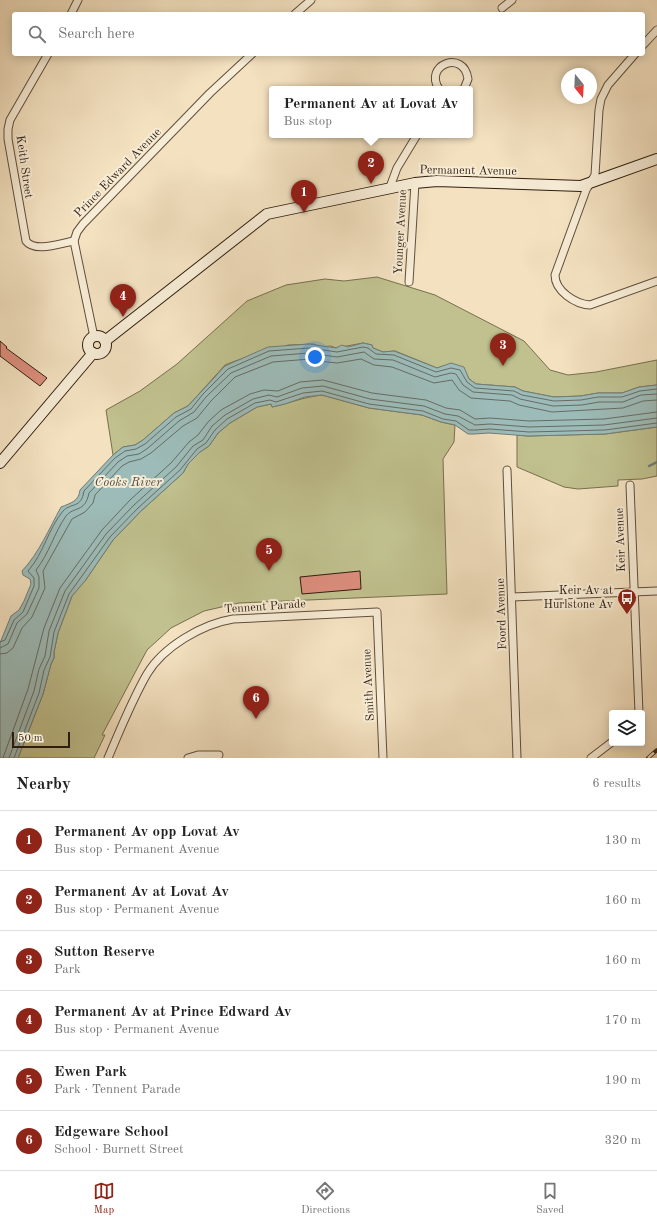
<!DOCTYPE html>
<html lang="en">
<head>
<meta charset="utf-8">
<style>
  body { margin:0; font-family:"Old Standard TT",serif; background:#f6f6f6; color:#222 }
  .controls { position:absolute; right:12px; bottom:12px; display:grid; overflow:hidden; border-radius:4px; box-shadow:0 2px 10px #0003 }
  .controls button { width:36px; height:36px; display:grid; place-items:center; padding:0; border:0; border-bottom:1px solid #e0e0e0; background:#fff; color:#222; font:20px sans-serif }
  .compass { position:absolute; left:561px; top:68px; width:36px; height:36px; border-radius:50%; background:#fff; box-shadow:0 2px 10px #0003; rotate:162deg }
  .scale { position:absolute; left:12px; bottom:10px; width:58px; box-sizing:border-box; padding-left:4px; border:2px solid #301d0f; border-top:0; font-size:11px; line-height:14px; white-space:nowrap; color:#301d0f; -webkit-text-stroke:3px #f7ecd6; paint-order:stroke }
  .you { position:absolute; left:315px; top:357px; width:14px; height:14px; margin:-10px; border:3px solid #fff; border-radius:50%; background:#1a73e8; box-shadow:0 0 0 6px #1a73e833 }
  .badge { display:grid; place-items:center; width:26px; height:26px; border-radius:50%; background:#8f2418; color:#fff; font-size:13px; font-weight:700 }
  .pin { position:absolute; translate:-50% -33px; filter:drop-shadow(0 1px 2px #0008) }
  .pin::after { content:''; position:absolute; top:21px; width:14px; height:12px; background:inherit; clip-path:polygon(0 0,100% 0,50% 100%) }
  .popup { position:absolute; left:269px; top:86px; width:204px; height:52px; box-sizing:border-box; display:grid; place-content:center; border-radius:4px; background:#fff; filter:drop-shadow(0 1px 3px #0005); font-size:13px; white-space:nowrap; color:#767676 }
  .popup b { font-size:15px; color:#222 }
  .popup::after { content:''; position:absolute; left:50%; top:100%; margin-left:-8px; border:8px solid transparent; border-top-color:#fff }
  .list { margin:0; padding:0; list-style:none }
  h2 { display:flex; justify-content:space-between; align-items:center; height:52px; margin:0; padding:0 16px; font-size:17px }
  h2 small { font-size:13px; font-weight:400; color:#767676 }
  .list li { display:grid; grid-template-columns:26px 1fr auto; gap:12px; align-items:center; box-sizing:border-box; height:60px; padding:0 16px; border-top:1px solid #e0e0e0 }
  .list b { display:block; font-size:15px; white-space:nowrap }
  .list p { margin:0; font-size:13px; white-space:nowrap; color:#767676 }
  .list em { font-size:13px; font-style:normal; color:#767676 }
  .icon { flex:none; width:22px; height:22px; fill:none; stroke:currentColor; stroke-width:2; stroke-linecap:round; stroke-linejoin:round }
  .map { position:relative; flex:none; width:657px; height:758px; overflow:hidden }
  .search { position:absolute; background:#fff; box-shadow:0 2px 10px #0003; left:12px; right:12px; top:12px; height:44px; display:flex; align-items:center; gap:10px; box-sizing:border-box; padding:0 14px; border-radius:4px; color:#767676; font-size:15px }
  .sheet { height:412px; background:#fff }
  nav { display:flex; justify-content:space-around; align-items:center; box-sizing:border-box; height:56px; border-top:1px solid #e0e0e0; background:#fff; font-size:11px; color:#767676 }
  nav a { display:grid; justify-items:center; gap:2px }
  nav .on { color:#8f2418 }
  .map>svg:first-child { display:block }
</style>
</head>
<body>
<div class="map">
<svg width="657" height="758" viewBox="0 0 657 758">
  <rect width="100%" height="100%" fill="#f3e1c0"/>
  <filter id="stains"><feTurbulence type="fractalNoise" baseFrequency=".005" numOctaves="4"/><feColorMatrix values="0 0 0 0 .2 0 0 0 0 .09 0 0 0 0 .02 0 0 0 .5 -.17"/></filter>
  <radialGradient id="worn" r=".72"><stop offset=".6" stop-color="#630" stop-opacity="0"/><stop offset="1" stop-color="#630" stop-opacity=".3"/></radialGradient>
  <g fill="#c0c18e" stroke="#786f4e">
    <polygon points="377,277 435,295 524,341 550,370 568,375 596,372 657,360 657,385 639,387 622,393 598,393 581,396 554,397 523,391 515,387 476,384 469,379 465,371 443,366 437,368 395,351 383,352 373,348 372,345 363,343 336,348 331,346 320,347 314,344 288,345 235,361 225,365 188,406 174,413 143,440 135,445 123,447 113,455 106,410 140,391 177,364 247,301 286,285 325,279 344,281"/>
    <path d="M322 395 369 408 422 415 441 422 455 425 454 442 443 459 447 594 239 603 204 611 171 628 147 650 102 735H105L94 758H18L43 694 51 664 54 658V652L58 633 72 596 78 588 85 581 113 540 141 511 183 473 188 464 200 452 209 446 218 433 230 423 257 407 271 404 272 407C290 403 304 397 322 395Z"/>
    <polygon points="657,427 657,476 642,479 618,480 618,486 578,489 564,487 517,467 517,435 528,436 605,434"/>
  </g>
  <path fill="#9dbcb9" stroke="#717c75" d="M363 343 372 345 373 348 383 352 394 351 437 368 451 363 464 367 469 379 476 384 515 387 523 391 554 397 581 396 598 393H622L639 387 657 385V427L605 434 528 436 489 433 474 434H468L455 425 441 422 422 415 369 408 322 395 305 397 285 404 272 407 271 404 257 407 230 423 218 433 209 446 200 452 188 464 183 473 141 511 113 540 85 581 72 596 58 633 54 652V658L51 664 43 694 18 758H0V643L11 616 19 610 24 601 31 584 30 579 23 575 22 571C39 553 49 529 61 507 71 503 79 501 80 490L113 455 123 447 135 445 143 440 174 413 188 406 225 366 268 347 309 344 336 348 342 345 348 347Z"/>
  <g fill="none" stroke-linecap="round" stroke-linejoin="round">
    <g stroke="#666c64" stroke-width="1">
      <path d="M0 642 5 640 14 620 23 612 34 586V578L28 571C44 553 48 529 63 511 72 502 81 509 84 491L115 458 125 451 136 449 145 444 176 417 191 409 203 394 228 369 269 351 309 348 337 352 363 347 368 348 376 354 394 355 436 372 451 368 460 370 467 382 475 388 514 391 522 395 554 401 581 400 598 397H622L640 391 657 389"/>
      <path d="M0 648 8 644 17 623 27 614 39 588V577L36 570C49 554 54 533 66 516 74 506 85 513 89 493L118 462 127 456 139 454 148 448 179 421 194 412 206 397 231 373 271 356 309 353 337 357 364 352 374 359 393 360 435 377 451 373 456 374 463 385 473 392 512 395 520 399 553 406 582 405 599 402H623L641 395 657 394"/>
      <polyline points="0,654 7,653 13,648 22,628 32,617 45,588 43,571 72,519 85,512 93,503 95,495 122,466 129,462 141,459 151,453 183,426 197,418 211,401 235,377 273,362 310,359 318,361 337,363 361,359 374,365 392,367 434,383 452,380 459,390 471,398 510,401 519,405 552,412 623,408 643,401 657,400"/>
      <polyline points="3,758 28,689 44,628 60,588 102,530 130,500 171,463 189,442 198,435 208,422 221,410 250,394 264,390 278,391 300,382 323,380 372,393 426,400 446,408 460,410 475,419 490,418 529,421 604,419 657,412"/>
      <polyline points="9,758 34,691 39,669 45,656 49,631 65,591 106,534 134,505 176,467 193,446 203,440 212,426 225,415 253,399 269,395 277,397 302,388 323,386 370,399 424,406 445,414 458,416 475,425 490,424 529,427 604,425 657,418"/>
      <polyline points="14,758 39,693 44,670 50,657 54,632 69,594 110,537 138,508 180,470 197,449 206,443 215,430 227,419 255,403 270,400 276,402 303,393 322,391 369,404 423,411 443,419 456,421 469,430 475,430 490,429 529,432 605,430 657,423"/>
    </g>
    <polyline stroke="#717c75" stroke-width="2.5" points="649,466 657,462"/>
  </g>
  <g fill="#dd8e7e" stroke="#301d0f">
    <polygon points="0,341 7,347 6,348 47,378 40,386 0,356"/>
    <polygon points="360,571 361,589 302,594 300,577"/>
  </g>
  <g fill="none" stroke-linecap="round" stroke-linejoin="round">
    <g stroke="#614e3b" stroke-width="9">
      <g id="minor">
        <polyline points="502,8 512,0"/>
        <polyline points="71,14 78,0"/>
        <polyline points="295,14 311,0"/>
        <polyline points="643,45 657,30"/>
        <path d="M48 54 10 120 8 129V139L26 241C35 253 61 243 74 241"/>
        <path d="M635 54 608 85 601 99 599 110 595 175 586 190 555 275C555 291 575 304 590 305L657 281"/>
        <path d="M439 89C423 65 464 49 468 79L464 89"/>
        <polyline points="390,187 397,168 417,135"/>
        <polyline points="409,282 415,183"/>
        <polyline points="94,337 74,241 77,232 83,224 210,93 252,54"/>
        <polyline points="507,470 517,758"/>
        <polyline points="630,485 639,713"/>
        <polyline points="512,597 657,591"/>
        <path d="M108 758C120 730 132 700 147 674 163 647 202 624 233 619L377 612 383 758"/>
        <polyline points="188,758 198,755 219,755"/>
        <polyline points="591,758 612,742"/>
      </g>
    </g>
    <g stroke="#301d0f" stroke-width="12">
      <g id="secondary">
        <circle cx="97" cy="345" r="9"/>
        <polyline points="105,341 267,214 415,183 437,181 581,186 657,159"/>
        <polyline points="0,463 93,353"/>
      </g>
    </g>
    <use href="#minor" stroke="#f7ecd6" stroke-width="7"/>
    <use href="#secondary" stroke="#f7ecd6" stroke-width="10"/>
    <g stroke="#301d0f" stroke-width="4">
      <polyline id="rail" points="648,758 657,750"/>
    </g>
    <use href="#rail" stroke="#f7ecd6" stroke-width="2.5" stroke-dasharray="8" stroke-linecap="butt"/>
  </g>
  <defs>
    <g id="bus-pin" transform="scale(1)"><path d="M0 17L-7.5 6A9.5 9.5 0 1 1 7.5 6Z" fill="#8f2418" stroke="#f7ecd6"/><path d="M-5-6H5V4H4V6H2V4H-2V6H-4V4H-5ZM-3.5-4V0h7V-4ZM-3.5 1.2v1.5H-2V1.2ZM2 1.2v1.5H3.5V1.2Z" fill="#fff"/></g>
  </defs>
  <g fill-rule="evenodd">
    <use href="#bus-pin" x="627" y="598"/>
  </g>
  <g text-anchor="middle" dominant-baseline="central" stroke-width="4" stroke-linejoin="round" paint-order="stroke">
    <g font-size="12" fill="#301d0f" stroke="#f7ecd6">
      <text transform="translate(24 167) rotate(82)">Keith Street</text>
      <text transform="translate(468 171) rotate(1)">Permanent Avenue</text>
      <text transform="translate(118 173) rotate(-46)">Prince Edward Avenue</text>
      <text transform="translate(401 232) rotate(-87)">Younger Avenue</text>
      <text transform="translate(621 540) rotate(-92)">Keir Avenue</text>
      <text transform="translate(265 607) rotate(-4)">Tennent Parade</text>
      <text transform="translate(502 614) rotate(-92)">Foord Avenue</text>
      <text transform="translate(369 685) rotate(-93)">Smith Avenue</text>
    </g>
    <g font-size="12" fill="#301d0f" stroke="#f7ecd6" text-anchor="end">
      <text x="613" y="591">Keir Av at<tspan x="613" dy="14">Hurlstone Av</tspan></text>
    </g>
    <g font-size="13" font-style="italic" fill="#514d42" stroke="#f7ecd6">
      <text x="128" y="482">Cooks River</text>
    </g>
  </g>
  <rect width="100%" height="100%" filter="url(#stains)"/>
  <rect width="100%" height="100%" fill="url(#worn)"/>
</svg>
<div class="controls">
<button><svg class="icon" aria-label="layers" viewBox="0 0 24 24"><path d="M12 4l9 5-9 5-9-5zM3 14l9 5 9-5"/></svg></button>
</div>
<svg class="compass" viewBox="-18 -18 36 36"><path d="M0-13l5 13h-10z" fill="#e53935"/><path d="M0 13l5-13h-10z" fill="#767676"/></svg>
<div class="scale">50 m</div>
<div class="you"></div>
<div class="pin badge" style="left:304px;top:213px">1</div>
<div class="pin badge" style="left:371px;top:184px">2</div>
<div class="popup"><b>Permanent Av at Lovat Av</b>Bus stop</div>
<div class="pin badge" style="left:503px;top:366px">3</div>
<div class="pin badge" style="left:123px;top:317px">4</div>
<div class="pin badge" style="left:269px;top:571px">5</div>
<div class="pin badge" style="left:256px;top:719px">6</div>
<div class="search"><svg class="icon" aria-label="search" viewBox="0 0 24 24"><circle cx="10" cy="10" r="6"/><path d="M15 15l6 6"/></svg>Search here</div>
</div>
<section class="sheet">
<h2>Nearby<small>6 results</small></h2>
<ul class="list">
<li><span class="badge">1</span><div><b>Permanent Av opp Lovat Av</b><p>Bus stop · Permanent Avenue</p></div><em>130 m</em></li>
<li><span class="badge">2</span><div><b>Permanent Av at Lovat Av</b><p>Bus stop · Permanent Avenue</p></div><em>160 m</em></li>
<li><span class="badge">3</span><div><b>Sutton Reserve</b><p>Park</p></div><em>160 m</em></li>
<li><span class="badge">4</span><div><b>Permanent Av at Prince Edward Av</b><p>Bus stop · Permanent Avenue</p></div><em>170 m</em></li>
<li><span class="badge">5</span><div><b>Ewen Park</b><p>Park · Tennent Parade</p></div><em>190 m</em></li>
<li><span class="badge">6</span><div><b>Edgeware School</b><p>School · Burnett Street</p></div><em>320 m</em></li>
</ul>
</section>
<nav>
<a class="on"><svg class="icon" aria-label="map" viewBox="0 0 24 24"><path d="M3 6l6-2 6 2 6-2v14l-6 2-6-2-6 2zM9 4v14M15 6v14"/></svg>Map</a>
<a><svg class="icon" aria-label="directions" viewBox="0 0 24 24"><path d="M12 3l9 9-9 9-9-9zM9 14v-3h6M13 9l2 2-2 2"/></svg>Directions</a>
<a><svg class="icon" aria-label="saved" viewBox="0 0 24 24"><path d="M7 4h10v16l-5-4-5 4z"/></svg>Saved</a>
</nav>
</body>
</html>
